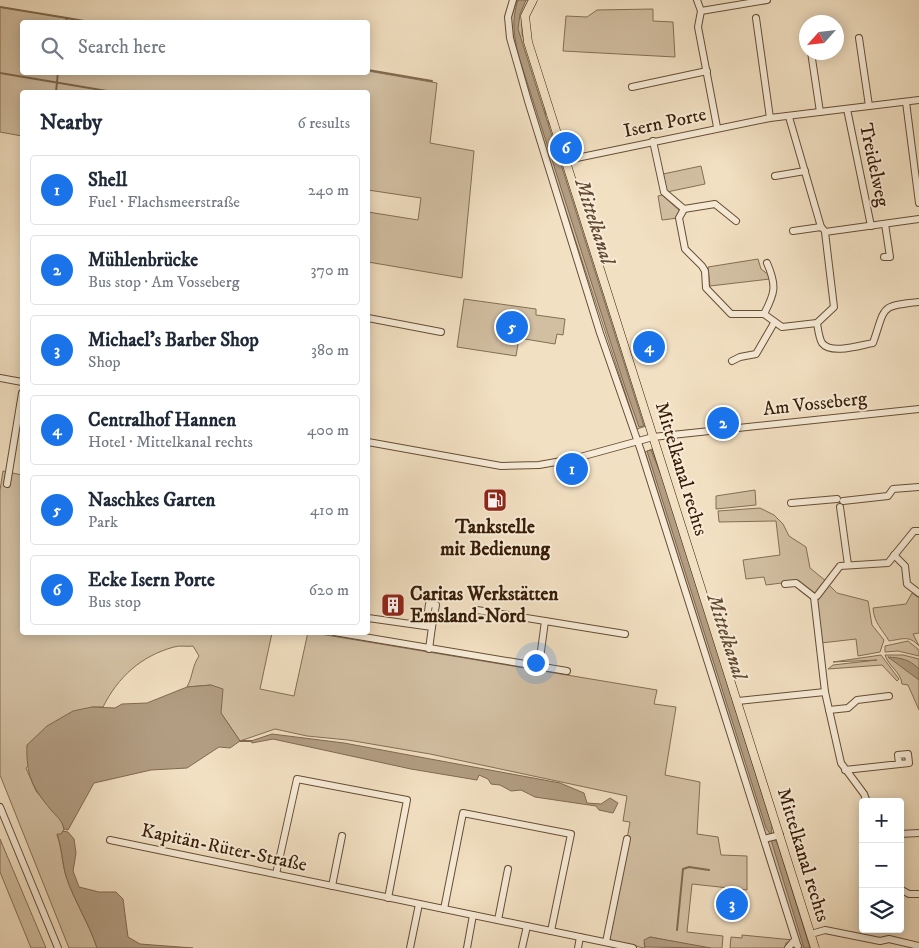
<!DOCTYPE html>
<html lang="en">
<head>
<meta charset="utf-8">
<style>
  body { margin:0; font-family:"IM FELL DW Pica",serif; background:#f2f2f3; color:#1f2937 }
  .controls { position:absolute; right:15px; bottom:15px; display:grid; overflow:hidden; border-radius:5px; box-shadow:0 2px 12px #0003 }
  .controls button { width:45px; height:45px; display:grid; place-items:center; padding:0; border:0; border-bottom:1px solid #e0e1e3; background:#fff; color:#1f2937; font:25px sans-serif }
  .compass { position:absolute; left:799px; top:15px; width:45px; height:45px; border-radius:50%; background:#fff; box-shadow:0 2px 12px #0003; rotate:243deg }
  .you { position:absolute; left:535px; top:662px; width:18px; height:18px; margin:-12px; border:4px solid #fff; border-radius:50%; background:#1a73e8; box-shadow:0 0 0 8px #1a73e833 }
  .badge { display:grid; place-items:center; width:32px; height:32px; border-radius:50%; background:#1a73e8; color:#fff; font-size:16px; font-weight:700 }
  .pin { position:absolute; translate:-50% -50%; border:2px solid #fff; box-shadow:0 1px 5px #0006 }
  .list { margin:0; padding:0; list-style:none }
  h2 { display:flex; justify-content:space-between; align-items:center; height:65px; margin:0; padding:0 20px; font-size:21px }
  h2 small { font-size:16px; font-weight:400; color:#747a83 }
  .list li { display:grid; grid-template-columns:32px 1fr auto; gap:15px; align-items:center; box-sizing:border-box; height:70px; margin:0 10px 10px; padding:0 10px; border:1px solid #e0e1e3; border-radius:5px }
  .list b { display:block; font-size:19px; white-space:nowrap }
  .list p { margin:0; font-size:16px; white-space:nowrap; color:#747a83 }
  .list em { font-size:16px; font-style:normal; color:#747a83 }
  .icon { flex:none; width:28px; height:28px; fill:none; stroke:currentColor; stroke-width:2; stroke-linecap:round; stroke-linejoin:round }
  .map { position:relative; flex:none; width:919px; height:948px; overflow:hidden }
  .search { position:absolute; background:#fff; box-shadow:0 2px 12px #0003; left:20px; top:20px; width:350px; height:55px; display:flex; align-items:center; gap:12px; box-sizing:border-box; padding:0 18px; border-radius:5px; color:#747a83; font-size:19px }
  .panel { position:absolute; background:#fff; box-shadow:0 2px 12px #0003; left:20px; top:90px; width:350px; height:545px; border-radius:5px }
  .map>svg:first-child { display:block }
</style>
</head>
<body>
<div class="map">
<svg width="919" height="948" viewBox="0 0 919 948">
  <rect width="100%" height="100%" fill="#f2e0c2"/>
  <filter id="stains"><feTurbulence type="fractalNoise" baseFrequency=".004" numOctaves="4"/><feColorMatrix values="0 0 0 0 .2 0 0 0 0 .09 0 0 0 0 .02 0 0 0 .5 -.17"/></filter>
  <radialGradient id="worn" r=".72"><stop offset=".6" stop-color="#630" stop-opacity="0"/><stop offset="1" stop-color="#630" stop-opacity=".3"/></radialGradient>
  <g fill="#d2bfa2" stroke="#846e54">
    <polygon points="517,0 530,0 522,16 522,34 544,102 546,119 551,126 646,426 637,429 530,101 512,33 511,17"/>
    <polygon points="0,7 90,22 22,22 22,72 368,72 368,71 437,83 430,143 474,151 462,278 368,262 368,212 418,220 421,198 368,190 368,92 22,92 22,136 0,132"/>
    <polygon points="653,9 653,21 673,22 675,57 563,51 566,16 587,17 597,10"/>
    <polygon points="701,166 705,184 667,192 663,174"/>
    <polygon points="662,195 680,211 678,218 662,220 658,196"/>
    <polygon points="758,259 761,269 769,275 770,279 710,286 708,267"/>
    <polygon points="464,299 536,309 536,315 565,319 563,335 557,334 555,344 519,338 516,356 457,347"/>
    <polygon points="652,449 775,830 774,833 767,835 765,833 645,452"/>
    <path d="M3 471 22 475V632L272 633 260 689 294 696 308 632 657 690 654 704 676 707 665 775 700 782 697 834 718 837 721 855 747 856V890L692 884 687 932 723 936 722 948H706L650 937 644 943 645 948 609 941 630 822 623 821 627 796 430 754 348 740 307 736 275 729 240 741 221 713 211 685 187 687C193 676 192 666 199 656L193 646C186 647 180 645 174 647 141 656 118 677 103 707H92L26 768 36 791 62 821 64 829 61 835H57C62 848 62 863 66 876 74 901 89 923 97 948H69L0 775V490Z"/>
    <polygon points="755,490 756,505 716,509 716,496"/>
    <polygon points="760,508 774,515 783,524 789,536 806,547 810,568 826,581 816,594 797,581 766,585 764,577 746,579 743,560 780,555 776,521 719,522 718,511"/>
    <polygon points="829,585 837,593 868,601 872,625 884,640 880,652 858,656 856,639 821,643 816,602"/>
    <path d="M912 593 919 598V633L913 634 919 646C909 635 903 639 889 641 882 629 874 623 873 608L906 604Z"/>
    <polygon points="908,641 919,650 919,656 898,651 885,652 885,646"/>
    <polygon points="881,655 899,679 897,681 882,665 828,669 833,665 877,660 833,662"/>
    <path d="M885 655H903L919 659V710L908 685 902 684C901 672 888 666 885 655Z"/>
    <polygon points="0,839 46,948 31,948 0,872"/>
    <polygon points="775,839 779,842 812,948 801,948 798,940 768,843 769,841"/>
    <polygon points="742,935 793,940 786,943 785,948 730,948 731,937 742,938"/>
  </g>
  <g fill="#b29d82" stroke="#816950">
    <path d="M518 0H526L520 14 518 29 644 426 639 427 625 387 519 57C514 36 511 21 518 0Z"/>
    <polygon points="651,450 667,490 772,826 771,835 766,828 656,480 647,451"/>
    <path d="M888 657C901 658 909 659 919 669V680Z"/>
    <path d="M211 685 223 689 221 713 240 741 230 748 219 747 187 768 151 770 94 783 68 830 64 829C62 820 57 817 51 810 32 787 26 775 27 745L47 726 73 711 92 707 115 708 122 704 147 703 187 687Z"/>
    <polygon points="272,734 344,743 560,783 584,793 587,803 601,804 610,798 618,803 613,813 599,810 596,806 535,797 521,790 511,791 500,785 491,784 488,779 479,775 477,780 411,769 273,739 252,743 251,741"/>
    <path d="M63 831 68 832 74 839 76 853 73 871 79 887 99 892H116L123 899 128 937 140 944 193 948H97C89 923 74 901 66 876 62 862 62 848 57 834H61Z"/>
    <polygon points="771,840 775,840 778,845 810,948 804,948"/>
    <polygon points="650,937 711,948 645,947 644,940"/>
  </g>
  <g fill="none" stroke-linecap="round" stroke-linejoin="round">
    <g stroke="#816950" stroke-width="2">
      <polyline points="0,7 67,18"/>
      <polyline points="66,22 67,18 90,22"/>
      <polyline points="368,70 432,81"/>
      <polyline points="0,73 113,92"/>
      <polyline points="56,92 58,72"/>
      <polyline points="240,741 251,741"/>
      <polyline points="677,930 683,869 689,867 709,870"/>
    </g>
    <g stroke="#664d35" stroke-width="8">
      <g id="minor">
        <polyline points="513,0 508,17 510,38 528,101 600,333 641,451 797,944"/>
        <polyline points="697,0 701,11 698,27 717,127"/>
        <polyline points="701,11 767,0"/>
        <polyline points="756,18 770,118"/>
        <polyline points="859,38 869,106"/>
        <polyline points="811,52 820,112"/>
        <polyline points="632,87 707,71"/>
        <polyline points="906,102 919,203"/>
        <polyline points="847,109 871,226"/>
        <polyline points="789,117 821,227"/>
        <polyline points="653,141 664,192 684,209 715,204 736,221"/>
        <polyline points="567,160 770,118 919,100"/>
        <polyline points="775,176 805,171"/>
        <polyline points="684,209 679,218 685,249 702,266 705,271 706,288 731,314 764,314 782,327 817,323 834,307 825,232 919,219"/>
        <polyline points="793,231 821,227 823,229"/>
        <polyline points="884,257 890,257 885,224"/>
        <path d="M764 314C775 293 777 286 767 263"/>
        <polyline points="368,318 441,332"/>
        <path d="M817 323C818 329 819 338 822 343 831 355 861 345 873 343 886 306 879 306 919 302"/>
        <polyline points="732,361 740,357 756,354 774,323"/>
        <polyline points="0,378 22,382"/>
        <polyline points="368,442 501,466 539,465 573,459 653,437 919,409"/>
        <polyline points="7,484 22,393"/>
        <polyline points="843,501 888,496 893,489 919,487"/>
        <polyline points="791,503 837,499"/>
        <polyline points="840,507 848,565"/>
        <polyline points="894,555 905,566 907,584 919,593"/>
        <polyline points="785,584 796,583 814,597 817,596 840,566 888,563 914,531 919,531"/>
        <polyline points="814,597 825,692 841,763 864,794 867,802"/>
        <polyline points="477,610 545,621"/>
        <polyline points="368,618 432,627 429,649"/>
        <polyline points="426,626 429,604 436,605 432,627"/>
        <polyline points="334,632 567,671"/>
        <polyline points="539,666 545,621 625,634"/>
        <polyline points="738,701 825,692"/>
        <polyline points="829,710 848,708 857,700 889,696"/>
        <polyline points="845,770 909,763 908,754 898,755 899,764"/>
        <polyline points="0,807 58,948"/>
        <polyline points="900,834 919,833"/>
        <polyline points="764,839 780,835"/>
        <polyline points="110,840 633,948"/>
        <polyline points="276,874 297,779 407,800 388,898"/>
        <polyline points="332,886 342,836"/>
        <polyline points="900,889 909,894 919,894"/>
        <polyline points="444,909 463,813 571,834 551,931"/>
        <polyline points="498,920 508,869"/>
        <polyline points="811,934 825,930 880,941 889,939 919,946"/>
        <polyline points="606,942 627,839"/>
        <polyline points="410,948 419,904"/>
        <polyline points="467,948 473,915"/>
        <polyline points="522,948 527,926"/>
        <polyline points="578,948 580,937"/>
        <polyline points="788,948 793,942 798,946"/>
      </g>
    </g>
    <g stroke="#371c06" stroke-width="9">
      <polyline id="major" points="533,0 525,16 528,42 815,948"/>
    </g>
    <use href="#minor" stroke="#f7ebd7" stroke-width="6"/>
    <use href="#major" stroke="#f2e0c2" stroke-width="8"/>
  </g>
  <defs>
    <g id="fuel-square" transform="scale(1.25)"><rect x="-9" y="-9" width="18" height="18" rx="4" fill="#8f2418" stroke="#f7ebd7"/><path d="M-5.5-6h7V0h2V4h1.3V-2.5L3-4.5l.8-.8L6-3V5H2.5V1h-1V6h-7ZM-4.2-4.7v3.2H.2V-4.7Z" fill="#fff"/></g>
    <g id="building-square" transform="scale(1.25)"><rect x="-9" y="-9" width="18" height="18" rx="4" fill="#8f2418" stroke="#f7ebd7"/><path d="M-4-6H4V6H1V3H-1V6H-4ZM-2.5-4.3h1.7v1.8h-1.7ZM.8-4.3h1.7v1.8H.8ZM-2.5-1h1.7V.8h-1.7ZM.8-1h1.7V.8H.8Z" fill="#fff"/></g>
  </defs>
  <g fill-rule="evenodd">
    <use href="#fuel-square" x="495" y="500"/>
    <use href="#building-square" x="393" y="605"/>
  </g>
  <g text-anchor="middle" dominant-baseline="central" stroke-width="4" stroke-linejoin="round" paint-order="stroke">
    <g font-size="19" fill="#371c06" stroke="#f7ebd7">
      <text transform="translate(665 123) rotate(-12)">Isern Porte</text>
      <text transform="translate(874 165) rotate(78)">Treidelweg</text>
      <text transform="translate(815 404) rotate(-6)">Am Vosseberg</text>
      <text transform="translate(681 469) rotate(73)">Mittelkanal rechts</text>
      <text transform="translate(224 848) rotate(12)">Kapitän-Rüter-Straße</text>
      <text transform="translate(803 855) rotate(73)">Mittelkanal rechts</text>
    </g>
    <g font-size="19" font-weight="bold" fill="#371c06" stroke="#f7ebd7">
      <text x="495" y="527">Tankstelle<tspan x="495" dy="22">mit Bedienung</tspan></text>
      <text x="410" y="594" text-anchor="start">Caritas Werkstätten<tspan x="410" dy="22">Emsland-Nord</tspan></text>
    </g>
    <g font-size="20" font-style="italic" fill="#624931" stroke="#f7ebd7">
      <text transform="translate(594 222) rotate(72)">Mittelkanal</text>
      <text transform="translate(726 637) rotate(72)">Mittelkanal</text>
    </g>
  </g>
  <rect width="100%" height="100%" filter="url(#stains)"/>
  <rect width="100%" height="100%" fill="url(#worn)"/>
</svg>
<div class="controls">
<button>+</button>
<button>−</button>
<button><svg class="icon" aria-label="layers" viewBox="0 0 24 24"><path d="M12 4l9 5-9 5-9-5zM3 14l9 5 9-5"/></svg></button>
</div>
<svg class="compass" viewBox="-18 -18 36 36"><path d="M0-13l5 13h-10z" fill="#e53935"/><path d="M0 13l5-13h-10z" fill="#747a83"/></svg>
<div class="you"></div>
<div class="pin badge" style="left:572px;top:469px">1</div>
<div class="pin badge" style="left:723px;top:423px">2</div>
<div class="pin badge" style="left:732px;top:904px">3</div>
<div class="pin badge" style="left:649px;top:347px">4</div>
<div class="pin badge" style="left:512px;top:327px">5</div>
<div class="pin badge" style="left:566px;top:148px">6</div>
<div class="search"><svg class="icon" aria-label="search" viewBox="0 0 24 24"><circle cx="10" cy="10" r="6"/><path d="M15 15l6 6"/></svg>Search here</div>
<section class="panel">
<h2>Nearby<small>6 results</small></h2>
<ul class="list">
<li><span class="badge">1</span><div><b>Shell</b><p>Fuel · Flachsmeerstraße</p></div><em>240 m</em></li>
<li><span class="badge">2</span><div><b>Mühlenbrücke</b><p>Bus stop · Am Vosseberg</p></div><em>370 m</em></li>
<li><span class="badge">3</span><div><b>Michael's Barber Shop</b><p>Shop</p></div><em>380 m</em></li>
<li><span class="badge">4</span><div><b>Centralhof Hannen</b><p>Hotel · Mittelkanal rechts</p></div><em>400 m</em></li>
<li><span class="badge">5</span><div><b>Naschkes Garten</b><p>Park</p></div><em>410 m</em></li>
<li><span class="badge">6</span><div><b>Ecke Isern Porte</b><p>Bus stop</p></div><em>620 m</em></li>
</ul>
</section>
</div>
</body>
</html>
